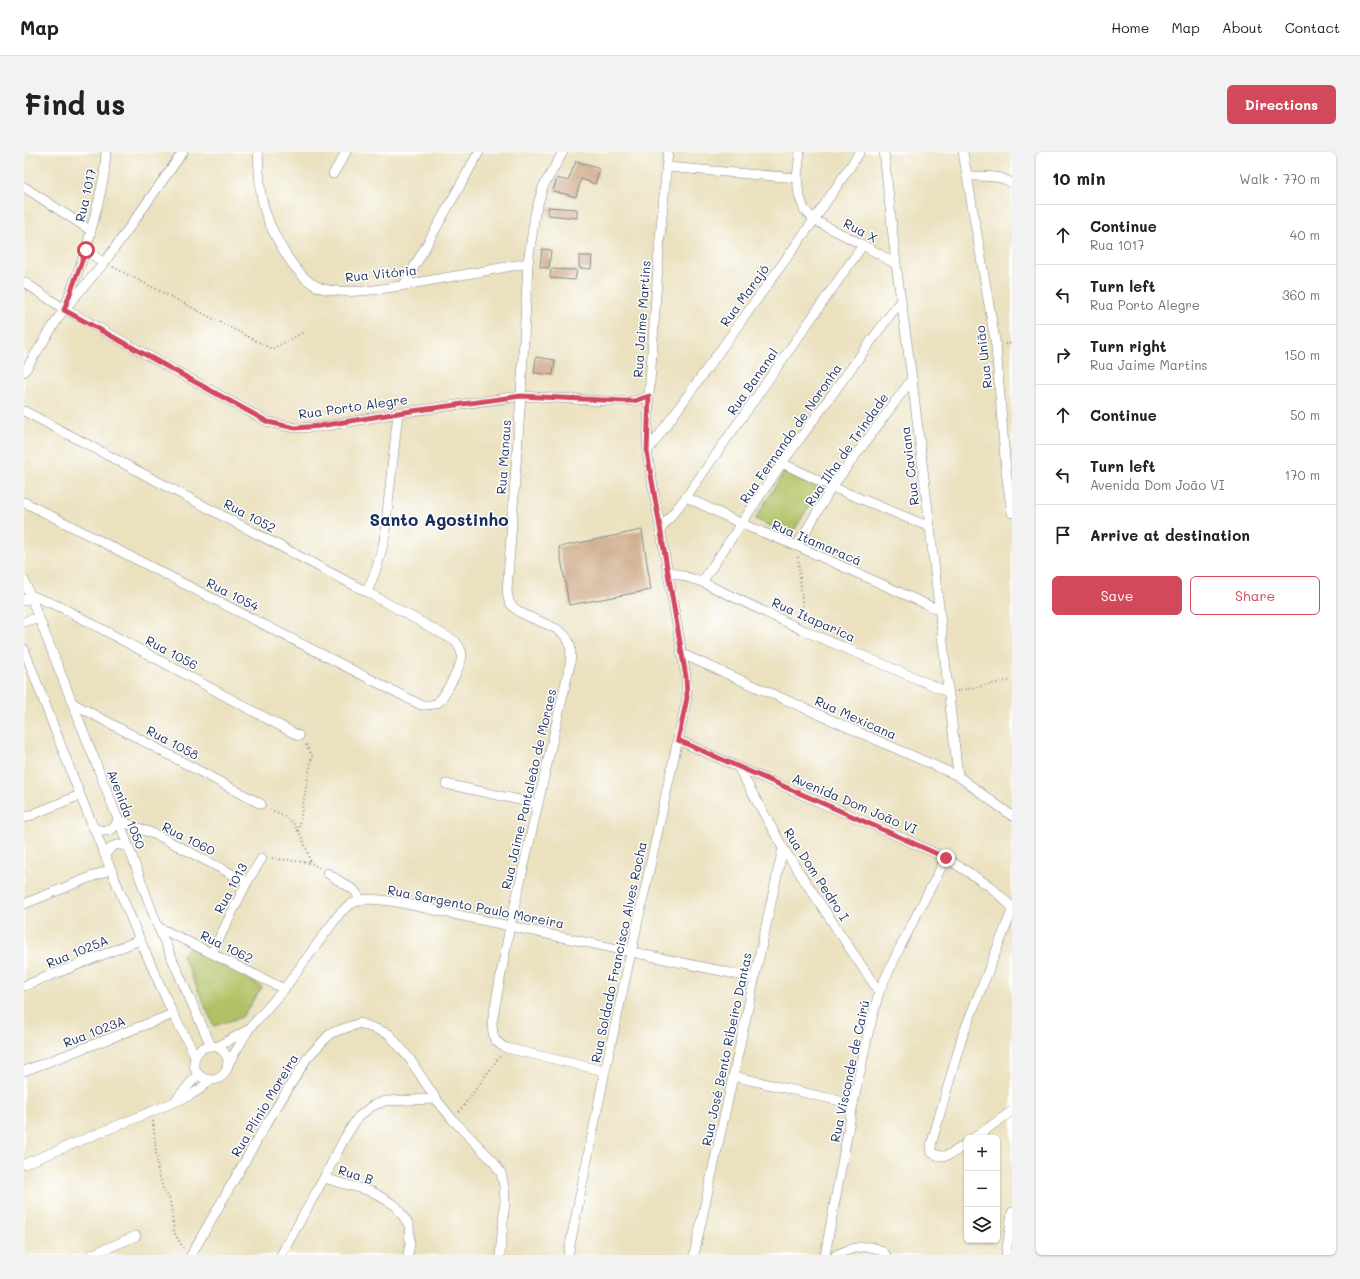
<!DOCTYPE html>
<html lang="en">
<head>
<meta charset="utf-8">
<style>
  body { margin:0; font-family:Mali,sans-serif; background:#f2f2f2; color:#202124 }
  .controls { position:absolute; right:12px; bottom:12px; display:grid; overflow:hidden; border-radius:6px; box-shadow:0 1px 3px #0004 }
  .controls button { width:36px; height:36px; display:grid; place-items:center; padding:0; border:0; border-bottom:1px solid #e0e0e0; background:#fff; color:#202124; font:20px sans-serif }
  .stop { position:absolute; width:12px; height:12px; margin:-9px; border:3px solid #d1495b; border-radius:50%; background:#fff }
  .stop.end { background:#d1495b; border-color:#fff; box-shadow:0 1px 4px #0008 }
  .list { margin:0; padding:0; list-style:none }
  h2 { display:flex; justify-content:space-between; align-items:center; height:52px; margin:0; padding:0 16px; font-size:17px }
  h2 small { font-size:13px; font-weight:400; color:#757577 }
  .list li { display:grid; grid-template-columns:26px 1fr auto; gap:12px; align-items:center; box-sizing:border-box; height:60px; padding:0 16px; border-top:1px solid #e0e0e0 }
  .list b { display:block; font-size:15px; white-space:nowrap }
  .list p { margin:0; font-size:13px; white-space:nowrap; color:#757577 }
  .list em { font-size:13px; font-style:normal; color:#757577 }
  .actions { display:flex; gap:8px; padding:12px 16px }
  .actions a { flex:1; padding:9px 0; border:1px solid #d1495b; border-radius:6px; text-align:center; font-size:14px; color:#d1495b }
  .actions .main { background:#d1495b; color:#fff }
  .icon { flex:none; width:22px; height:22px; fill:none; stroke:currentColor; stroke-width:2; stroke-linecap:round; stroke-linejoin:round }
  .map { position:relative; flex:none; width:988px; height:1103px; overflow:hidden; border-radius:6px }
  header { display:flex; align-items:center; gap:24px; box-sizing:border-box; height:56px; padding:0 20px; background:#fff; border-bottom:1px solid #e0e0e0 }
  header strong { font-size:19px }
  nav { display:flex; gap:22px; margin-inline-start:auto; font-size:14px }
  .intro { display:flex; align-items:center; justify-content:space-between; box-sizing:border-box; height:96px; padding:0 24px }
  h1 { margin:0; font-size:28px }
  .button { padding:10px 18px; border-radius:6px; background:#d1495b; color:#fff; font-size:14px; font-weight:700 }
  main { display:flex; gap:24px; padding:0 24px }
  aside { flex:1; background:#fff; border-radius:6px; box-shadow:0 1px 3px #0004 }
  .map>svg:first-child { display:block }
</style>
</head>
<body>
<header>
<strong>Map</strong>
<nav><a>Home</a><a>Map</a><a>About</a><a>Contact</a></nav>
</header>
<div class="intro"><h1>Find us</h1><a class="button">Directions</a></div>
<main>
<div class="map">
<svg width="988" height="1103" viewBox="0 0 988 1103">
  <rect width="100%" height="100%" fill="#fff"/>
  <filter id="ink" filterUnits="userSpaceOnUse"><feTurbulence type="fractalNoise" baseFrequency=".025" numOctaves="2"/><feDisplacementMap in="SourceGraphic" scale="8" xChannelSelector="R" yChannelSelector="G"/><feConvolveMatrix kernelMatrix="1 2 1 2 8 2 1 2 1" color-interpolation-filters="sRGB"/></filter>
  <filter id="wash" filterUnits="userSpaceOnUse"><feTurbulence type="fractalNoise" baseFrequency=".012" numOctaves="4" result="noise"/><feDisplacementMap in="SourceGraphic" scale="16" xChannelSelector="R" yChannelSelector="G"/><feGaussianBlur stdDeviation="0.9" result="paint"/><feColorMatrix in="noise" values="0 0 0 0 0 0 0 0 0 0 0 0 0 0 0 0 0 1.4 0 .05"/><feComposite in="paint" operator="in"/></filter>
  <g filter="url(#wash)">
    <rect width="100%" height="100%" fill="#ebe1bf"/>
    <g fill="#b0c265" stroke="#667862">
      <polygon points="760,320 797,336 767,383 731,367"/>
      <polygon points="166,794 238,835 218,865 190,874 158,803"/>
    </g>
    <g id="blocks">
      <g fill="#ceaa89">
        <polygon points="552,9 576,17 571,32 557,27 552,45 529,39 533,26 544,29"/>
        <polygon points="524,55 553,57 553,66 524,63"/>
        <polygon points="518,97 527,98 525,116 516,115"/>
        <polygon points="555,104 568,104 567,117 555,116"/>
        <polygon points="527,117 553,118 551,128 526,126"/>
        <polygon points="512,205 531,208 529,223 510,221"/>
        <polygon points="618,378 627,438 545,453 535,395"/>
      </g>
    </g>
  </g>
  <g filter="url(#ink)">
    <use href="#blocks" fill-opacity="0" stroke="#83888e" stroke-width="1"/>
    <g fill="none" stroke-linecap="round" stroke-linejoin="round">
      <g stroke="#83888e" stroke-width="10">
        <g id="street">
          <path d="M234 0C235 15 235 33 238 48 244 75 270 127 297 136 326 145 378 134 408 128 440 123 472 117 504 111"/>
          <path d="M539 0 519 35 511 62 504 111 497 244 483 439C484 443 484 448 486 451 498 469 537 470 545 490 548 497 547 505 546 512L486 774 468 871C469 886 469 889 482 896L581 919"/>
          <polyline points="776,0 773,26 775,43 780,57 790,68 839,93 872,112"/>
          <polyline points="860,0 872,112 888,227 906,375 934,624"/>
          <polyline points="939,0 972,194 982,319 988,361"/>
          <polyline points="642,15 773,26"/>
          <polyline points="309,22 322,0"/>
          <path d="M943 24C958 24 975 23 988 31"/>
          <polyline points="0,35 66,78"/>
          <polyline points="62,98 80,111"/>
          <polyline points="0,130 40,157 244,270 271,276 296,275 374,261 497,244 582,249 610,249 625,244"/>
          <polyline points="380,133 455,0"/>
          <polyline points="44,153 80,111 159,0"/>
          <polyline points="0,220 40,157 62,98 75,47 80,24 82,0"/>
          <path d="M0 259 343 440 431 489C435 494 438 498 438 504 438 512 420 546 413 551 408 554 402 553 397 553L0 350"/>
          <polyline points="623,300 790,68 836,0"/>
          <polyline points="758,311 808,335 906,375"/>
          <polyline points="662,345 718,372 773,394 915,458"/>
          <polyline points="636,378 662,345 839,93"/>
          <polyline points="773,394 808,335 888,227"/>
          <polyline points="644,419 678,430 781,479 924,540"/>
          <polyline points="0,428 99,680 134,775 187,894"/>
          <polyline points="678,430 758,311 877,148"/>
          <polyline points="343,440 353,415 360,389 374,261"/>
          <polyline points="0,449 6,443 37,455 275,584"/>
          <polyline points="0,470 7,467 15,468"/>
          <polyline points="0,497 56,643 116,788 149,862 171,903"/>
          <polyline points="658,502 934,624 988,664"/>
          <polyline points="48,551 237,652"/>
          <polyline points="654,588 714,615 856,676 922,706 967,735 988,755"/>
          <polyline points="714,615 759,696 855,840"/>
          <polyline points="422,632 514,652"/>
          <polyline points="0,666 56,643"/>
          <path d="M70 676C82 680 88 682 94 668L135 684 223 730"/>
          <path d="M81 703C88 693 93 690 104 695"/>
          <polyline points="303,721 330,738 337,748"/>
          <polyline points="0,752 87,717"/>
          <polyline points="134,775 260,837"/>
          <polyline points="188,801 223,730 238,706"/>
          <polyline points="0,834 116,788"/>
          <circle cx="187" cy="911" r="17"/>
          <polyline points="193,895 224,878"/>
          <path d="M203 914 225 877 260 837 316 761C334 742 349 747 373 750L730 826"/>
          <polyline points="0,919 149,862"/>
          <polyline points="709,924 829,952"/>
          <polyline points="151,949 174,922"/>
          <polyline points="950,986 988,959"/>
          <path d="M943 991C931 999 923 1009 908 1001L907 993 938 885 988 759"/>
          <polyline points="0,1012 165,944 176,937 186,928"/>
          <polyline points="300,1026 349,1040 372,1054 385,1073 386,1091 384,1103"/>
          <polyline points="67,1103 112,1084"/>
          <polyline points="167,1103 241,974 283,906 307,881 336,871 365,882 385,906 412,947 429,968 469,1009 477,1021 480,1034 481,1049 476,1103"/>
          <polyline points="257,1103 300,1026 320,987 334,965 348,954 361,949 412,947"/>
          <polyline points="544,1103 581,919 663,546 662,525 658,502 623,300 625,244 636,86 644,0"/>
          <polyline points="670,1103 759,696"/>
          <polyline points="801,1103 829,952 844,882 855,840 876,795 922,706"/>
          <path d="M812 1103C827 1096 849 1089 862 1103"/>
          <polyline points="982,1103 988,1060"/>
        </g>
      </g>
      <g stroke="#83888e" stroke-width="2" stroke-dasharray="1 3" stroke-linecap="butt">
        <polyline points="89,115 248,197 280,180"/>
        <polyline points="981,192 988,191"/>
        <polyline points="774,405 780,469"/>
        <polyline points="933,539 988,528"/>
        <path d="M246 657C251 660 258 662 263 666 277 676 282 696 287 711L295 716"/>
        <polyline points="274,679 288,604 281,591"/>
        <polyline points="248,706 287,711"/>
        <polyline points="435,960 476,904"/>
        <polyline points="129,969 134,1020 139,1036 146,1048 150,1080 159,1096"/>
      </g>
      <use href="#street" stroke="#fff" stroke-width="9"/>
    </g>
  </g>
  <g fill="none" stroke-linecap="round" stroke-linejoin="round" filter="url(#ink)">
    <path stroke="#d1495b" stroke-width="5" d="M62 98 40 158 244 270 271 276 296 274 374 261 497 244 599 249H610L625 244 623 300 662 525 663 546 654 588C743 628 833 665 922 706"/>
  </g>
  <g text-anchor="middle" dominant-baseline="central" stroke-width="3" stroke-linejoin="round" paint-order="stroke">
    <g font-size="13" fill="#1b2f5e" stroke="#fff">
      <text transform="translate(61 43) rotate(-77)">Rua 1017</text>
      <text transform="translate(837 78) rotate(28)">Rua X</text>
      <text transform="translate(357 121) rotate(-6)">Rua Vitória</text>
      <text transform="translate(720 143) rotate(-54)">Rua Marajó</text>
      <text transform="translate(617 167) rotate(-86)">Rua Jaime Martins</text>
      <text transform="translate(959 205) rotate(-97)">Rua União</text>
      <text transform="translate(728 229) rotate(-55)">Rua Bananal</text>
      <text transform="translate(329 254) rotate(-8)">Rua Porto Alegre</text>
      <text transform="translate(766 281) rotate(-55)">Rua Fernando de Noronha</text>
      <text transform="translate(822 297) rotate(-55)">Rua Ilha de Trindade</text>
      <text transform="translate(479 305) rotate(-86)">Rua Manaus</text>
      <text transform="translate(885 314) rotate(-97)">Rua Caviana</text>
      <text transform="translate(226 363) rotate(28)">Rua 1052</text>
      <text transform="translate(793 390) rotate(23)">Rua Itamaracá</text>
      <text transform="translate(209 442) rotate(27)">Rua 1054</text>
      <text transform="translate(790 467) rotate(24)">Rua Itaparica</text>
      <text transform="translate(148 500) rotate(28)">Rua 1056</text>
      <text transform="translate(832 565) rotate(24)">Rua Mexicana</text>
      <text transform="translate(149 590) rotate(28)">Rua 1058</text>
      <text transform="translate(504 637) rotate(-77)">Rua Jaime Pantaleão de Moraes</text>
      <text transform="translate(831 651) rotate(23)">Avenida Dom João VI</text>
      <text transform="translate(103 657) rotate(69)">Avenida 1050</text>
      <text transform="translate(165 686) rotate(27)">Rua 1060</text>
      <text transform="translate(793 722) rotate(57)">Rua Dom Pedro I</text>
      <text transform="translate(206 736) rotate(-62)">Rua 1013</text>
      <text transform="translate(452 754) rotate(11)">Rua Sargento Paulo Moreira</text>
      <text transform="translate(203 794) rotate(26)">Rua 1062</text>
      <text transform="translate(53 799) rotate(-22)">Rua 1025A</text>
      <text transform="translate(594 800) rotate(-78)">Rua Soldado Francisco Alves Rocha</text>
      <text transform="translate(70 879) rotate(-21)">Rua 1023A</text>
      <text transform="translate(702 897) rotate(-78)">Rua José Bento Ribeiro Dantas</text>
      <text transform="translate(825 919) rotate(-78)">Rua Visconde de Cairú</text>
      <text transform="translate(240 953) rotate(-59)">Rua Plínio Moreira</text>
      <text transform="translate(332 1022) rotate(17)">Rua B</text>
    </g>
    <g font-size="17" font-weight="bold" fill="#1b2f5e" stroke="#fff">
      <text x="415" y="367">Santo Agostinho</text>
    </g>
  </g>
</svg>
<div class="controls">
<button>+</button>
<button>−</button>
<button><svg class="icon" aria-label="layers" viewBox="0 0 24 24"><path d="M12 4l9 5-9 5-9-5zM3 14l9 5 9-5"/></svg></button>
</div>
<div class="stop" style="left:62px;top:98px"></div>
<div class="stop end" style="left:922px;top:706px"></div>
</div>
<aside>
<h2>10 min<small>Walk · 770 m</small></h2>
<ul class="list">
<li><svg class="icon" aria-label="ahead" viewBox="0 0 24 24"><path d="M12 20V5M6 11l6-6 6 6"/></svg><div><b>Continue</b><p>Rua 1017</p></div><em>40 m</em></li>
<li><svg class="icon" aria-label="left" viewBox="0 0 24 24"><path d="M17 20v-9H6M10 6l-5 5 5 5"/></svg><div><b>Turn left</b><p>Rua Porto Alegre</p></div><em>360 m</em></li>
<li><svg class="icon" aria-label="right" viewBox="0 0 24 24"><path d="M7 20v-9h11M14 6l5 5-5 5"/></svg><div><b>Turn right</b><p>Rua Jaime Martins</p></div><em>150 m</em></li>
<li><svg class="icon" aria-label="ahead" viewBox="0 0 24 24"><path d="M12 20V5M6 11l6-6 6 6"/></svg><div><b>Continue</b></div><em>50 m</em></li>
<li><svg class="icon" aria-label="left" viewBox="0 0 24 24"><path d="M17 20v-9H6M10 6l-5 5 5 5"/></svg><div><b>Turn left</b><p>Avenida Dom João VI</p></div><em>170 m</em></li>
<li><svg class="icon" aria-label="arrive" viewBox="0 0 24 24"><path d="M6 21V4h12l-3 4 3 4H6"/></svg><div><b>Arrive at destination</b></div></li>
</ul>
<div class="actions"><a class="main">Save</a><a>Share</a></div>
</aside>
</main>
</body>
</html>
